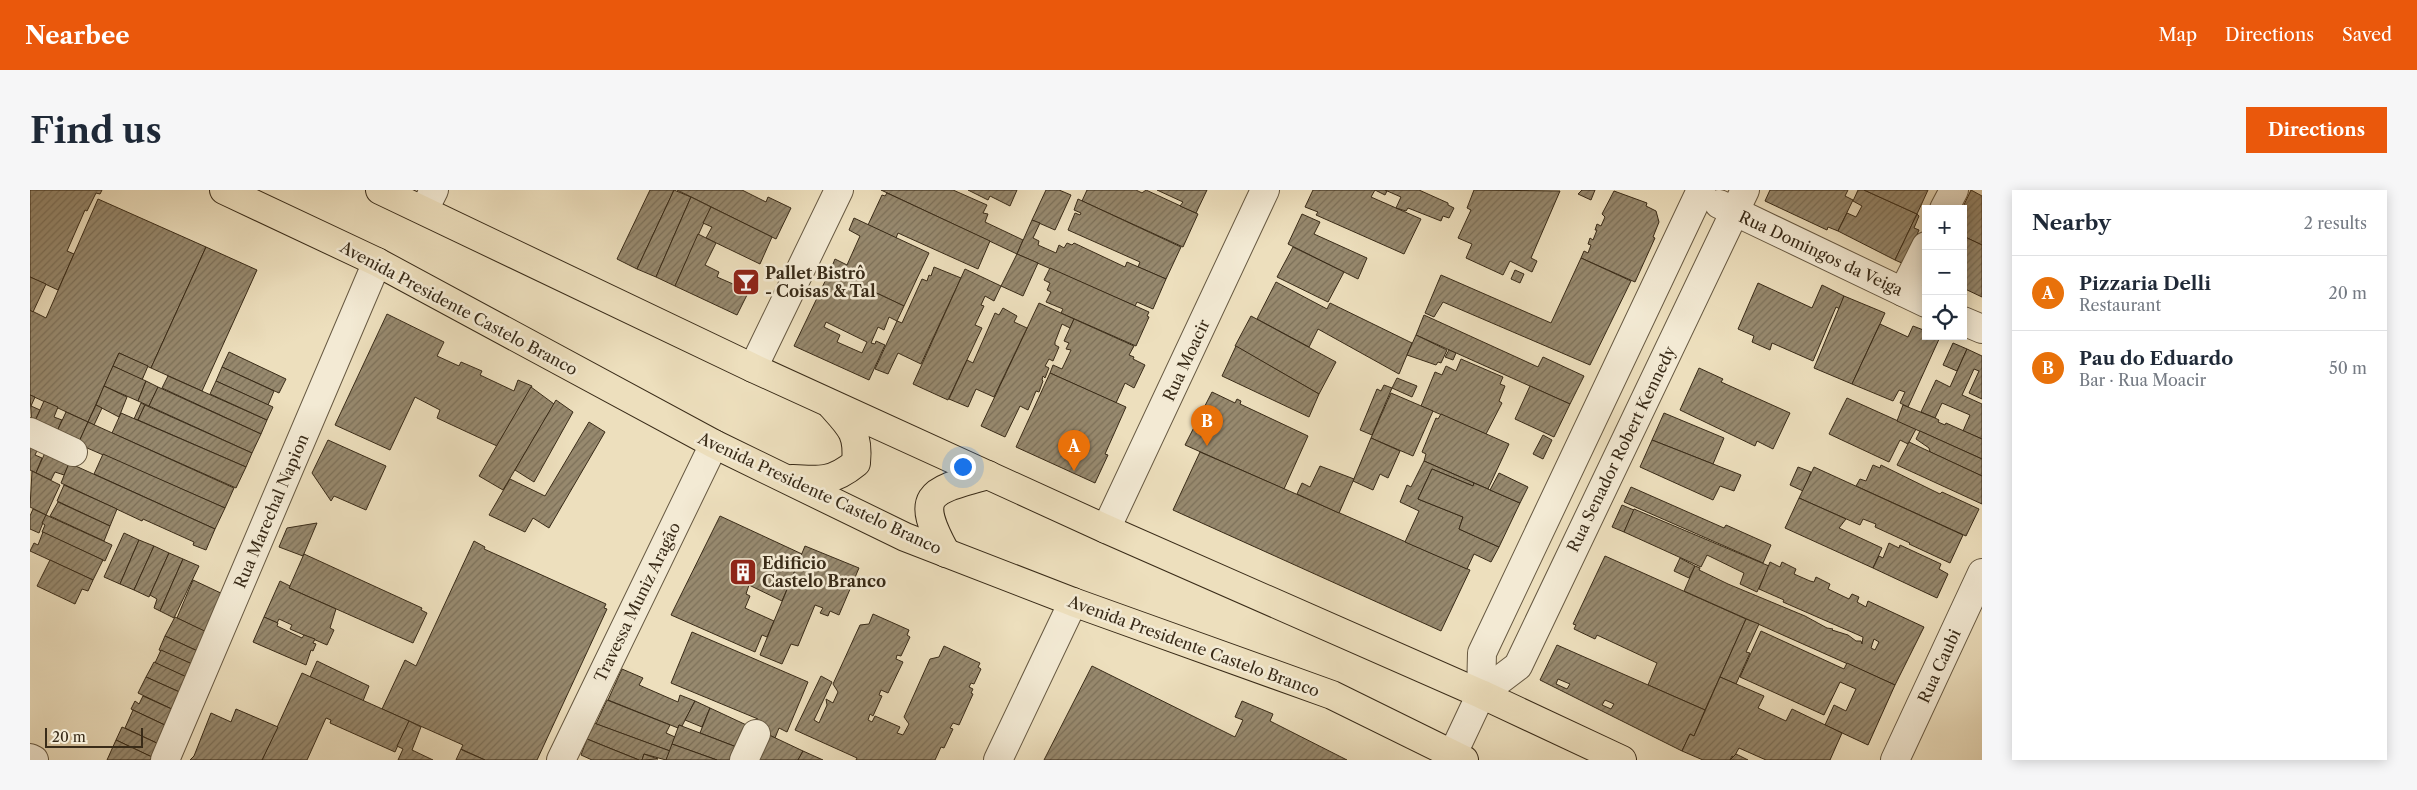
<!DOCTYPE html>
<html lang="en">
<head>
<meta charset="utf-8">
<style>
  body { margin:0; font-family:"Libre Caslon Text",serif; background:#f6f6f7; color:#1f2937 }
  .controls { position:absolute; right:15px; top:15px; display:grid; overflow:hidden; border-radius:0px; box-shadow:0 2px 12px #0003 }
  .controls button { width:45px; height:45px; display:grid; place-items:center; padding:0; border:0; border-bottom:1px solid #e0e1e3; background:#fff; color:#1f2937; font:25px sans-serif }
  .scale { position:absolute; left:15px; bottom:12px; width:98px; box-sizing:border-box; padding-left:5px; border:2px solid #392b18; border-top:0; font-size:14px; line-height:18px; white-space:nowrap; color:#392b18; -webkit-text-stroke:4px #f3ead4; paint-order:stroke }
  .you { position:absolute; left:932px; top:276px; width:18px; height:18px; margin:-12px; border:4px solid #fff; border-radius:50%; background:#1a73e8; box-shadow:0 0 0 8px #1a73e833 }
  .badge { display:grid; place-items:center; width:32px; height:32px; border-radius:50%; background:#ea580c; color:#fff; font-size:16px; font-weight:700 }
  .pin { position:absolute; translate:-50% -41px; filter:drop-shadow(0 1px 2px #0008) }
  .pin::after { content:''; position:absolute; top:26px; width:18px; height:15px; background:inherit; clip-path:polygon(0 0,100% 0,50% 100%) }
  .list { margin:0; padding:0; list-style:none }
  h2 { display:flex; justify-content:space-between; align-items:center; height:65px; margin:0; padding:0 20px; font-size:21px }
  h2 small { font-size:16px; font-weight:400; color:#747a83 }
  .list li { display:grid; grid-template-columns:32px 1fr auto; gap:15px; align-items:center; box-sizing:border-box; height:75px; padding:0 20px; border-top:1px solid #e0e1e3 }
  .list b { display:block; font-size:19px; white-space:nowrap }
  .list p { margin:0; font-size:16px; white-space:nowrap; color:#747a83 }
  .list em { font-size:16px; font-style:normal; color:#747a83 }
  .icon { flex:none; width:28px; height:28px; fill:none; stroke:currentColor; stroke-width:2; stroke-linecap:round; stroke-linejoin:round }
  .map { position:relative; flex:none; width:1952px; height:570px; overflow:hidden; border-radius:0px }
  header { display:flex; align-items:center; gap:30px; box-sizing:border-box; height:70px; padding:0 25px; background:#ea580c; color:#fff }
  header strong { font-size:24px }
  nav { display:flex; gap:28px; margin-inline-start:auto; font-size:18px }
  .intro { display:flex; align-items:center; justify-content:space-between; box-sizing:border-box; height:120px; padding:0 30px }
  h1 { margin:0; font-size:35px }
  .button { padding:12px 22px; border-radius:0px; background:#ea580c; color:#fff; font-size:18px; font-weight:700 }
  main { display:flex; gap:30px; padding:0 30px }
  aside { flex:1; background:#fff; border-radius:0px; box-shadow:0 2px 12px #0003 }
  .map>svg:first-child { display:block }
</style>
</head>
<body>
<header>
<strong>Nearbee</strong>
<nav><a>Map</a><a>Directions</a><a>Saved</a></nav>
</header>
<div class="intro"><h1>Find us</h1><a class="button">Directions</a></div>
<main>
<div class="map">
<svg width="1952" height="570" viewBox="0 0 1952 570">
  <defs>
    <pattern id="building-hatch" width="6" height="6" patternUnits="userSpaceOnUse" patternTransform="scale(1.25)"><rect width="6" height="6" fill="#97896e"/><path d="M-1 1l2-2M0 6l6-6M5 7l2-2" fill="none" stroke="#7c7059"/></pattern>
  </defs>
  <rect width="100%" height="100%" fill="#eddfbd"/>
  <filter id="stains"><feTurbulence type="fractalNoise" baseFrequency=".004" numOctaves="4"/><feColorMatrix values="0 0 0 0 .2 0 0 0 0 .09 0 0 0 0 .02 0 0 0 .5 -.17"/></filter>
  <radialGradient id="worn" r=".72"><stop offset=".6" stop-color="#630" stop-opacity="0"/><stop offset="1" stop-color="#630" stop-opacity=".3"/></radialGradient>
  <g fill="url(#building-hatch)" stroke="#392b18" fill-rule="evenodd">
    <polygon points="0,0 72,0 70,4 66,3 57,21 55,20 37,61 44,64 28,100 0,87"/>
    <polygon points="620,0 644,0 607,79 587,69"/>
    <polygon points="644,0 661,7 626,87 607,79"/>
    <polygon points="647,0 712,0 736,12 738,7 761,18 746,49"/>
    <polygon points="851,0 923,0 957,15 953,23 958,24 955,32 993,50 987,64"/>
    <polygon points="938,0 987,0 980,16 960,6 958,10"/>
    <polygon points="1016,0 1029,0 1041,5 1025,40 1002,30"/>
    <polygon points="1057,0 1106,0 1112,3 1116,0 1168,24 1153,57 1052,11"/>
    <polygon points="1127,0 1177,0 1166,23 1150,16 1153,12"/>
    <polygon points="1283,0 1355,0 1357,1 1355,5 1345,0 1341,7 1391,29 1374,64 1286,25 1288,22 1275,17"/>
    <polygon points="1355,0 1389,0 1418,13 1418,15 1424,18 1419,28 1413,26 1411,31 1378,18 1376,21 1366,18 1371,7"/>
    <polygon points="1444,0 1530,1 1501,68 1507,71 1502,82 1480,71 1473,85 1436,68 1442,54 1428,48 1441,20 1437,18"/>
    <polygon points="1552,0 1565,0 1561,10 1548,4"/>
    <polygon points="1740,0 1818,0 1815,6 1823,10 1808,41 1798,37 1797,40 1735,11"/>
    <polygon points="1828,0 1834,0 1887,24 1865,70 1808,41 1817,23 1826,27 1832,16 1823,11"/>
    <polygon points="1834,0 1898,0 1887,24"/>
    <polygon points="1941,0 1952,6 1952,55 1933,46 1932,19"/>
    <polygon points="1584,1 1617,13 1616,16 1626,21 1629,32 1623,47 1625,48 1605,92 1551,68 1554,61 1558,63 1561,55 1558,54 1560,48 1563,50 1567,40 1565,40 1567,34 1571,36 1575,27 1572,24"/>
    <polygon points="857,3 960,51 948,79 868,43 866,48 838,35 852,5 855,6"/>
    <polygon points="661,7 681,17 645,96 626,87"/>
    <polygon points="68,9 176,57 121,178 89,163 58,232 0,205 0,120 16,128"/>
    <polygon points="1048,9 1151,57 1136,89 1108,77 1110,72 1038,40 1045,23 1050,25 1051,23 1044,20"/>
    <polygon points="681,17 742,47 730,74 676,48 682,37 673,33"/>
    <polygon points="1272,24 1290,32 1284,44 1337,68 1328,89 1258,54"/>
    <polygon points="1887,24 1889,26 1884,38 1889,40 1874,74 1865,70"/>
    <polygon points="824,28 899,63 874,116 800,81 805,69 817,75 830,46 819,40"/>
    <polygon points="1002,30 1010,33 1003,48 1009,51 1008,55 1026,63 1029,55 1034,58 1037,53 1042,55 1044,53 1095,77 1097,72 1136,89 1123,119 1107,112 1105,116 987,64"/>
    <polygon points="668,44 686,53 675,75 689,82 687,87 719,101 707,125 645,96"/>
    <polygon points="1933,46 1952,55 1952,107 1933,98"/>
    <polygon points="176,57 227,80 172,201 121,178"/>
    <polygon points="1263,57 1314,82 1298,112 1247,87"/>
    <polygon points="987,64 1008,73 993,106 971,96"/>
    <polygon points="1551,68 1601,91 1560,175 1413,112 1404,127 1395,123 1411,85 1521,133"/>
    <polygon points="904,77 931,88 891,174 868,163 858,184 845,179 867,131 872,133 892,89 897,91 899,85 901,86"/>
    <polygon points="1020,78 1119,122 1117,126 1119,127 1106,156 1031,123 1033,119 1016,112 1021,102 1017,100 1020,93 1014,90"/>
    <polygon points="935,79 971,96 964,111 955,106 951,115 954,116 945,135 952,138 918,210 883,194"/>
    <polygon points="1485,80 1494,84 1490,93 1481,89"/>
    <path d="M800 81 874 116 867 131 859 127 854 140 848 137 841 153 845 154 846 151 855 155 839 190 764 156ZM796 132 837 152 832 163 807 152 810 145 794 137Z"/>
    <polygon points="0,87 16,94 3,122 0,120"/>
    <polygon points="1246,92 1297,119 1300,113 1382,153 1369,184 1288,139 1279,157 1227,129"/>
    <polygon points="1728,93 1782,118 1792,95 1814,106 1810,119 1806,117 1783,171 1742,153 1740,160 1722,152 1724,146 1708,139"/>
    <polygon points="1814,106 1855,123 1822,194 1784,178"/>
    <polygon points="1009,113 1044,129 1040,138 1032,134 1025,152 1025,155 1029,157 1023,171 1019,169 1015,176 1019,178 1015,188 1013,186 1012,190 1013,191 1009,202 1006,201 998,220 990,216 975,247 951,236"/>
    <polygon points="973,118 987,126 984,132 997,138 964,207 946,199 938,217 919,209 937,170 943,173 965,123 969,125"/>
    <polygon points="357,124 414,152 407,166 429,176 431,172 452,181 450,185 484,201 488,190 502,196 467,256 407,228 410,220 385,207 360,260 305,235"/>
    <polygon points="1394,125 1508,177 1513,167 1554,186 1540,214 1386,145"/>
    <polygon points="1221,126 1306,172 1289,204 1205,156"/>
    <polygon points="1044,129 1104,156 1099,165 1104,167 1103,169 1115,175 1104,198 1095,193 1086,213 1020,183 1023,175 1032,179 1041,160 1036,159 1039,153 1034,151"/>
    <polygon points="1850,134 1878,147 1883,136 1896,141 1896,146 1910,147 1878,217 1870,213 1875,202 1869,200 1863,211 1822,194"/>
    <polygon points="1386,145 1417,160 1411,173 1408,172 1406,175 1377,165"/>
    <polygon points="1923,153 1937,159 1927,181 1913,175"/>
    <polygon points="1206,156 1289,204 1279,227 1192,186"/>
    <polygon points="1937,159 1952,166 1952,209 1939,203 1949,181 1944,179 1932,205 1952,214 1952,249 1933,241 1940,225 1912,213 1905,228 1891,222 1906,190 1920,197"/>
    <polygon points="1419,160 1426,163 1423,170 1415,167"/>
    <polygon points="199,162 256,189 249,203 192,177"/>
    <polygon points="89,163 118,176 112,190 83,176"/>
    <polygon points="1431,169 1473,187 1470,194 1475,196 1469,211 1472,213 1456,244 1391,216 1405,182 1412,185 1416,176 1426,181"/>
    <polygon points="83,176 116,191 108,211 74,196"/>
    <polygon points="192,177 244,201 238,215 186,191"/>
    <polygon points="1669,178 1693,189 1691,192 1760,223 1743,259 1727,251 1725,256 1650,220"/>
    <polygon points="1020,183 1096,217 1075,264 1078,265 1065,293 986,257"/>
    <polygon points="138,186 237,230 231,244 132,198"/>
    <polygon points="1367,188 1387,196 1382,207 1362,198"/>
    <polygon points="116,191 128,197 119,216 108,211"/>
    <polygon points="186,191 243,217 237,230 180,204"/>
    <polygon points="1354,195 1362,198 1342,245 1330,240 1347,199 1351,201"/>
    <polygon points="74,196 97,207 89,227 66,215"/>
    <polygon points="1500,196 1540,214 1524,247 1485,229"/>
    <polygon points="128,197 231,244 222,263 119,216"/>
    <polygon points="501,197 524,214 473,300 449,286"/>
    <polygon points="1182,202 1205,213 1207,209 1211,211 1210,214 1278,246 1254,299 1155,255"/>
    <polygon points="1361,203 1403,221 1383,266 1341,248"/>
    <polygon points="0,205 5,207 1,216 10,220 2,238"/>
    <polygon points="1817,208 1886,239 1878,254 1870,250 1859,272 1799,244"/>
    <polygon points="526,210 543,222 504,292 485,280"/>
    <polygon points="14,211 28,217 24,227 32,230 24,248 2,238"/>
    <polygon points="111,213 115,215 108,230 104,229"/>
    <polygon points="66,215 72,218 64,235 58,232"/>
    <polygon points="115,215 222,263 216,277 108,230"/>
    <polygon points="1873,215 1905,228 1909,230 1908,232 1915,235 1916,233 1952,249 1952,269 1867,231"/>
    <polygon points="36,222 58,232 48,254 24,248"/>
    <polygon points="91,223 216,277 206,298 82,243"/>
    <polygon points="1634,223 1694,248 1683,274 1622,250"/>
    <polygon points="1411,224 1479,254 1458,299 1394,271 1396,264 1392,262 1406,228 1408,229"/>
    <polygon points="58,232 204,298 195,318 48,254"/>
    <polygon points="559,232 575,242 519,338 503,328 495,342 459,325 480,289 515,306"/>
    <polygon points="1890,241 1952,269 1952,286 1900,262 1899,258 1886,249"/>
    <polygon points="1513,245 1522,250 1513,269 1503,264"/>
    <polygon points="0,247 11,252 5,265 12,268 6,283 0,280"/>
    <polygon points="1341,248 1370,261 1358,288 1350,284 1343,300 1323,291"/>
    <polygon points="298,250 356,276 336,320 304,306 301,311 282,283"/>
    <polygon points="1622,250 1711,285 1704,301 1690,296 1683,310 1610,277"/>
    <polygon points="1879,252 1952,286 1952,314 1867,275"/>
    <polygon points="18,256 42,268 34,285 25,282 21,290 6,283"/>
    <polygon points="1170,262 1440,380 1411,441 1143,320"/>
    <polygon points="73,264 195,318 185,339 64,284"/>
    <polygon points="1394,271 1444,293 1443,296 1402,279 1388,309 1433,327 1429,339 1469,357 1461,372 1444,364 1437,379 1375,352 1389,321 1370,312 1377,295 1381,297"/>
    <polygon points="39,273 185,339 176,360 163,355 164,352 113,329 112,331 31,293"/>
    <polygon points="1843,275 1850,278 1851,275 1910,304 1912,302 1949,319 1936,346 1826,296 1830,289 1836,291"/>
    <polygon points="1290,276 1324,289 1309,323 1267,304 1272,293 1280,297"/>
    <polygon points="1768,277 1781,282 1773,301 1760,295"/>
    <polygon points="1784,277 1933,345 1920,373 1879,354 1880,353 1845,337 1846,334 1833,329 1830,335 1769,308"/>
    <polygon points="1402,279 1443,296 1444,293 1490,313 1469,357 1429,339 1433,327 1388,309"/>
    <polygon points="2,281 30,295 16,325 0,317"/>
    <polygon points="1469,283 1498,297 1490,313 1460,300"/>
    <polygon points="34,295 87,319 80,336 27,311"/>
    <polygon points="1601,297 1694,338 1696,335 1741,355 1733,373 1594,312"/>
    <polygon points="1769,308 1816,329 1809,338 1852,358 1843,378 1755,338"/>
    <polygon points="28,312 80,336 74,351 20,326"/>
    <polygon points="1592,315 1604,320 1594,342 1582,337"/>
    <polygon points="3,319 16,325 9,343 0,339 0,326"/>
    <polygon points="1604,319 1739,376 1727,402 1710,394 1714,383 1677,365 1671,377 1594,342"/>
    <polygon points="16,325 82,355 75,371 12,342 15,335 12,333"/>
    <polygon points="690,326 772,364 752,411 719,395 716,404 720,406 715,418 744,431 737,447 732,445 725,462 641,425"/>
    <polygon points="287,333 273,366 249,357 257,338"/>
    <polygon points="13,342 73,370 63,390 0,361 4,353 8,355"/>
    <polygon points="94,343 109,350 90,394 74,387"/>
    <polygon points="109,350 124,356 104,400 90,394"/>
    <polygon points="444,351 455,357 454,359 576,414 574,418 577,419 507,570 455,570 431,559 433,555 352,519 375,470 386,476"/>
    <polygon points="1859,353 1869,358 1870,355 1911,374 1909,379 1918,384 1907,408 1843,378 1849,366 1853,368"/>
    <polygon points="124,356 139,363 119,407 104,400"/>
    <polygon points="775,356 829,378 809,425 800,421 798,426 790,423 793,418 785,415 768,456 761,454 752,474 730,465"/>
    <polygon points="139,363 153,369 130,421 124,418 127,409 120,405"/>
    <polygon points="274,364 392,418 391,420 397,423 383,453 259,398"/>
    <polygon points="1575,366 1716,429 1675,520 1618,495 1627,473 1567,445 1565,449 1544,439 1546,435 1543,434"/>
    <polygon points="1650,368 1665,376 1659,388 1644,381"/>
    <polygon points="153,369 169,376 144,428 130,421"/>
    <polygon points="20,370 63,390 58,401 52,399 45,414 7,396"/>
    <path d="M1740 372 1750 377 1752 372 1766 379 1764 384 1780 391 1784 392 1786 387 1800 394 1798 399 1819 409 1822 404 1829 407 1827 412 1836 417 1838 411 1894 437 1865 495 1654 401 1665 376 1670 378 1669 380 1698 394 1775 426 1797 438 1803 439 1802 440 1818 445 1826 451H1831L1832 454 1833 447 1753 412 1754 410 1729 399ZM1844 449 1849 452 1845 460 1841 458Z"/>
    <polygon points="163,390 195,405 182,445 147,428"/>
    <polygon points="250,391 260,396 259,398 306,419 300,438 304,440 297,455 260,439 262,435 249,429 247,433 234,427"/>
    <polygon points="843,424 879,440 877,445 880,447 871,466 867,465 866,469 873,472 858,503 851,500 849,505 852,506 843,526 840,524 838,530 842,532 845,526 870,537 867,543 873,545 879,534 874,527 900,469 909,467 914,456 950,473 948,477 951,479 944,494 941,493 939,497 943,499 941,503 943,504 929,535 923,533 920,538 923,539 914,558 911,557 905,570 826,570 827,568 765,540 791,486 802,492 784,530 789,533 797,515 796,509 803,513 808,502 803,494 830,435 839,434"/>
    <polygon points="145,427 183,445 174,464 135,446"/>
    <polygon points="234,427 248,433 247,436 272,448 274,445 285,449 283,453 286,454 283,461 281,460 276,475 223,452"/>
    <polygon points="1716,429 1729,434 1716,462 1720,463 1706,494 1690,487"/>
    <polygon points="1731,441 1814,479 1817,473 1865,495 1838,555 1795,535 1804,515 1816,521 1826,499 1810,492 1794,525 1710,487"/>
    <polygon points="662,442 778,492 757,542 749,538 745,548 724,538 728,529 641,493"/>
    <polygon points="135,446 174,464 169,477 129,460"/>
    <path d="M1527 455 1675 520 1664 546 1660 544 1652 561 1510 490ZM1528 489 1540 494 1537 499 1526 494ZM1575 510 1584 514 1581 519 1572 515Z"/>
    <polygon points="131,460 169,477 163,490 125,473"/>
    <polygon points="287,471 339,496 333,511 280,487"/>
    <polygon points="124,472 161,489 154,504 116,487"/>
    <polygon points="1062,476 1205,547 1213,530 1205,527 1212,511 1243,524 1240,531 1317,570 1014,570"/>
    <polygon points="592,479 613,488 609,495 648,512 650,505 665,511 652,536 649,535 648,538 578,510"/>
    <polygon points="272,483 379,531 365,562 300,533 301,530 296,528 277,570 232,570"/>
    <polygon points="116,487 154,504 146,521 108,503"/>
    <polygon points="1690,487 1734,506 1728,518 1756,531 1762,519 1812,543 1800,570 1736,570 1709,558 1704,567 1702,566 1700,570 1673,570 1652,561 1660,544 1664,546"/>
    <polygon points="113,506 146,521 139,537 101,519 105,511 109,514"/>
    <polygon points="577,510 640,535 636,543 645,547 640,561 566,534"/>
    <polygon points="665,511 680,518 672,537 655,530"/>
    <polygon points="680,518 725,539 717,561 670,543"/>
    <polygon points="206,519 248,537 232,570 160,570 164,566 181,523 201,532"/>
    <polygon points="103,520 139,537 131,555 95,538"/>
    <polygon points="379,531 391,537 382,560 403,570 368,570 373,559 367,556"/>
    <polygon points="564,533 640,561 636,570 614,564 612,570 609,570 557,549"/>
    <polygon points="649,535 717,561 713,570 687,570 642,554"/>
    <polygon points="92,537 131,555 122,567 86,550"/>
    <polygon points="737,544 773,561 768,570 717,570"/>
    <polygon points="557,549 609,570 562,570 551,565"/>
    <polygon points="86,550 122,567 121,570 77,570"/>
    <polygon points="642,554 687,570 636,570"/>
    <polygon points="431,559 432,560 455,570 426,570"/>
    <polygon points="773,561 793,570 768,570"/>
    <polygon points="614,564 628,569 612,570"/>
    <polygon points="1706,564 1718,570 1700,570"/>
  </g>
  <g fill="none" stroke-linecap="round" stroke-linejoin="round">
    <g stroke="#665841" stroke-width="30">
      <g id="minor">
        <polyline points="1689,14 1896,113"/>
        <polyline points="1914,19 1924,0"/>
        <polyline points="394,20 404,0"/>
        <polyline points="1873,102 1896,56"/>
        <polyline points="1933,131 1952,139"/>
        <polyline points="723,178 809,0"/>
        <polyline points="0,242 43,262"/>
        <polyline points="1076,339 1235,0"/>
        <polyline points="1451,504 1488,476 1715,0"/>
        <polyline points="0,568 4,570"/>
        <polyline points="135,570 347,72"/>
        <polyline points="531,570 684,254"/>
        <polyline points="714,570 726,544"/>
        <polyline points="968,570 1043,412"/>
        <polyline points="1420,570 1451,504 1452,463 1671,0"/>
        <polyline points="1865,570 1952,383"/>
      </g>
    </g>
    <g stroke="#392b18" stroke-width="30">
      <g id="major">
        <polyline points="194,0 347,72 684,254 875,347 1043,412 1302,505 1434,570"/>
        <polyline points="350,0 723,178 1076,339 1451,504 1592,570"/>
        <path d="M762 289C790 291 803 292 826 273 829 244 821 237 802 216"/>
        <path d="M916 363C883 303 900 301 958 285"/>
      </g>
    </g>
    <use href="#minor" stroke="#f3ead4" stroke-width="28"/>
    <use href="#major" stroke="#eddfbd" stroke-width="28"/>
  </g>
  <defs>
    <g id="bar-square" transform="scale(1.4375)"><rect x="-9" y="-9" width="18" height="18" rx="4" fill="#8f2418" stroke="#f3ead4"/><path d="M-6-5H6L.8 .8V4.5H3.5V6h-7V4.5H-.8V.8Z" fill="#fff"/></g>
    <g id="building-square" transform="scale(1.4375)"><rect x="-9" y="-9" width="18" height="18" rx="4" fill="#8f2418" stroke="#f3ead4"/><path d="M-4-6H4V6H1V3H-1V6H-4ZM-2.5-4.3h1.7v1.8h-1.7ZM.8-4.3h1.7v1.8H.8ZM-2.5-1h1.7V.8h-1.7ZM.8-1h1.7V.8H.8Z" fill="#fff"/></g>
  </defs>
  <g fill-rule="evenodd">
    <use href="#bar-square" x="716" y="92"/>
    <use href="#building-square" x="713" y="382"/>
  </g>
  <g text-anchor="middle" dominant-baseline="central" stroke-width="5" stroke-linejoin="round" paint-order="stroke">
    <g font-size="16" fill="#392b18" stroke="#f3ead4">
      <text transform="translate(1791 63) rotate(25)">Rua Domingos da Veiga</text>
      <text transform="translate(429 118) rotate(28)">Avenida Presidente Castelo Branco</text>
      <text transform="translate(1156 170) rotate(-65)">Rua Moacir</text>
      <text transform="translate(1591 259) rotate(-64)">Rua Senador Robert Kennedy</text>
      <text transform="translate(790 303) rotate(25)">Avenida Presidente Castelo Branco</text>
      <text transform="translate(241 321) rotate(-67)">Rua Marechal Napion</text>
      <text transform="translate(607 412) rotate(-64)">Travessa Muniz Aragão</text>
      <text transform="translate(1164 456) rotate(20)">Avenida Presidente Castelo Branco</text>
      <text transform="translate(1909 476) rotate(-65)">Rua Caubi</text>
    </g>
    <g font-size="16" font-weight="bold" fill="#392b18" stroke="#f3ead4" text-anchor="start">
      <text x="735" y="83">Pallet Bistrô<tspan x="735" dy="18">- Coisas &amp; Tal</tspan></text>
      <text x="732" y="373">Edificio<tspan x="732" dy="18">Castelo Branco</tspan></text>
    </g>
  </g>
  <rect width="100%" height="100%" filter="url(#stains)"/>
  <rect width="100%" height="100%" fill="url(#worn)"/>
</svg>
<div class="controls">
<button>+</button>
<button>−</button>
<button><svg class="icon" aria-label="locate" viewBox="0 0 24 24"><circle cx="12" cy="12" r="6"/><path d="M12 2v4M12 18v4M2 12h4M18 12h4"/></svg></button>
</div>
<div class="scale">20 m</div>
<div class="you"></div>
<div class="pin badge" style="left:1044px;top:281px;background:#e8710a">A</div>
<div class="pin badge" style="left:1177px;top:256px;background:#e8710a">B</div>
</div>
<aside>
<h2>Nearby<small>2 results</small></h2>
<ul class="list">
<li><span class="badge" style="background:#e8710a">A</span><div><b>Pizzaria Delli</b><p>Restaurant</p></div><em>20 m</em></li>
<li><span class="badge" style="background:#e8710a">B</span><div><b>Pau do Eduardo</b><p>Bar · Rua Moacir</p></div><em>50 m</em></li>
</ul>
</aside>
</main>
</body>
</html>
